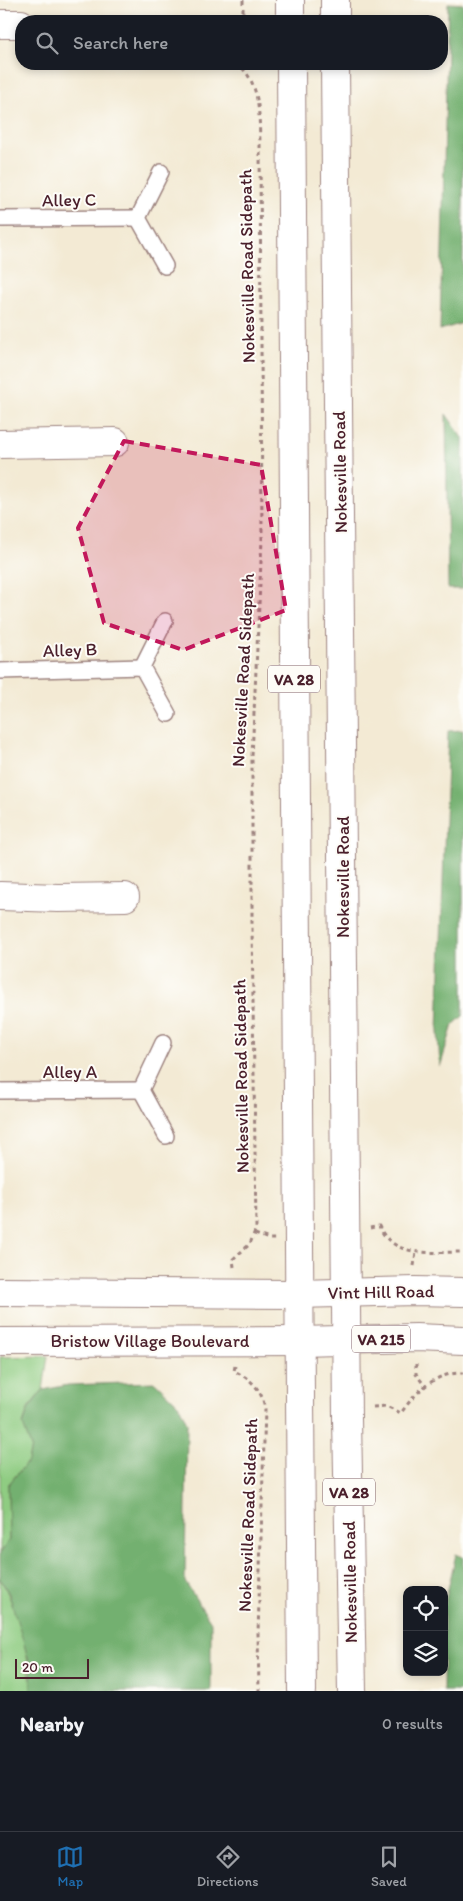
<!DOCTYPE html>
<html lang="en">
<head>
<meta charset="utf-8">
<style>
  body { margin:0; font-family:Itim,sans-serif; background:#20242c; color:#f1f3f6 }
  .controls { position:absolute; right:15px; bottom:15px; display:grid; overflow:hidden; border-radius:10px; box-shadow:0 2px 8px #0003 }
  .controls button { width:45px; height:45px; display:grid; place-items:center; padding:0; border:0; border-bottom:1px solid #363941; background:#171b24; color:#f1f3f6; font:25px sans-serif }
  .scale { position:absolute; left:15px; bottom:12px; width:74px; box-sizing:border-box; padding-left:5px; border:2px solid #4a1f2b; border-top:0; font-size:14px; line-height:18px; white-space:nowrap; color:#4a1f2b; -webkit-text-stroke:4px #fdfcf7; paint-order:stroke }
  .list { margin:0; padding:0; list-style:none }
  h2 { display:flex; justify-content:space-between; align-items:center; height:65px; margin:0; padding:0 20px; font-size:21px }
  h2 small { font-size:16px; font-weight:400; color:#9ea1a6 }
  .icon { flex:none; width:28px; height:28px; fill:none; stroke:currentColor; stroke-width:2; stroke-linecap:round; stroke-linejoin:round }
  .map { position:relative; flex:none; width:463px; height:1691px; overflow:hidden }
  .search { position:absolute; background:#171b24; box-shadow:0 2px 8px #0003; left:15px; right:15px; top:15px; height:55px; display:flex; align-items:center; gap:12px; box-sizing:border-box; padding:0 18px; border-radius:20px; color:#9ea1a6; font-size:19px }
  .sheet { height:140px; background:#171b24 }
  nav { display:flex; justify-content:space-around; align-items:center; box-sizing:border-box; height:70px; border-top:1px solid #363941; background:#171b24; font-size:14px; color:#9ea1a6 }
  nav a { display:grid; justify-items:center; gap:2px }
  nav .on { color:#1f6fb2 }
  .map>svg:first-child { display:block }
</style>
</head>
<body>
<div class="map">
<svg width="463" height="1691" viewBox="0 0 463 1691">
  <rect width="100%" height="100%" fill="#fdfcf7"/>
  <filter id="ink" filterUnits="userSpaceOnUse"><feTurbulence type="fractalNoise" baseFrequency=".02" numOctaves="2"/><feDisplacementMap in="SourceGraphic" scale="10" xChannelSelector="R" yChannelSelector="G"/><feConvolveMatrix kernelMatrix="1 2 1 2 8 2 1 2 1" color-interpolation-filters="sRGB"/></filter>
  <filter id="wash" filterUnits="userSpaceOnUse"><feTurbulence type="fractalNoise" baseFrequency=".0096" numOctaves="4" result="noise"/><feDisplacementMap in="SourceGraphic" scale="20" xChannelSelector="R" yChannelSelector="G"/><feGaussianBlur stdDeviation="1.12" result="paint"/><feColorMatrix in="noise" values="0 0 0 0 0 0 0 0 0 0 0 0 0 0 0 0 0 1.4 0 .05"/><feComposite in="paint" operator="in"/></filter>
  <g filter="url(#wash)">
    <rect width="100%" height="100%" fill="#f3ead4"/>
    <g fill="#8fcc82" stroke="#6c7656">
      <polygon points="48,1356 43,1390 29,1407 23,1424 31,1447 28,1461 8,1485 9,1540 0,1554 0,1357"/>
      <path d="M0 1578C17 1607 30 1657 31 1691H0Z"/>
    </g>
    <g fill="#73b070" stroke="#5e684e">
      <polygon points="448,3 463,4 463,323 440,330"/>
      <polygon points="446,414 463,438 463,589 448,589"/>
      <polygon points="463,730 463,1016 453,1025 440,1067 438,1031 448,731"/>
      <polygon points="155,1382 179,1405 187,1423 185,1582 211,1622 211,1691 31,1691 31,1669 24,1644 9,1594 0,1578 0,1554 9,1540 8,1485 28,1461 31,1447 23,1425 29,1408 43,1390 68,1385"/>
      <polygon points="456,1554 463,1557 463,1691 443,1691 444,1607"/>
    </g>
  </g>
  <g filter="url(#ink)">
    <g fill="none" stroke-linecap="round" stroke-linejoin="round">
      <g stroke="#9e8480" stroke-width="18">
        <g id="service">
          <polyline points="161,172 138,218 165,266"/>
          <polyline points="0,219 138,218"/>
          <polyline points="165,621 142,667 168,714"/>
          <polyline points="0,671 142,667"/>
          <polyline points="163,1043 141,1090 166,1136"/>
          <polyline points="0,1091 141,1090"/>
        </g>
      </g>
      <g stroke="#9e8480" stroke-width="30">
        <g id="minor">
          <polyline points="0,24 21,24"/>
          <polyline points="0,444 115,442"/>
          <polyline points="0,896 58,898 125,897"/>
          <polyline points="0,1292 298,1294"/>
          <polyline points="0,1342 300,1341"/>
        </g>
      </g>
      <g stroke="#9e8480" stroke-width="30">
        <g id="primary">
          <polyline points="298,1294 415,1291 463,1292"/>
          <polyline points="300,1341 416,1338 463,1340"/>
        </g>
      </g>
      <g stroke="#9e8480" stroke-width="30">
        <g id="trunk">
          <polyline points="290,0 290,21"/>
          <polyline points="335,21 335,0"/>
          <polyline points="291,64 302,1691"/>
          <polyline points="335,64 347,1419 352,1691"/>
        </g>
      </g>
      <g stroke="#9e8480" stroke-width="3" stroke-dasharray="4 4" stroke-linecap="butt">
        <polyline points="243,0 243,21"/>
        <path d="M370 1228 379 1226C393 1259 433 1252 463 1252"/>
        <polyline points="255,1234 269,1239 275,1239"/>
        <polyline points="414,1266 416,1252"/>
        <path d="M234 1267 233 1259 250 1244 256 1228 252 926V756L262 539 260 143C259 117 261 84 239 65L240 64"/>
        <polyline points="416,1364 416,1374 425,1386"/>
        <path d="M235 1366 234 1371C251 1379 262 1389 265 1409L258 1633 259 1691"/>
        <path d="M373 1407 386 1406 401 1413C416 1392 435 1372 463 1373"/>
      </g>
      <use href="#service" stroke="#fff" stroke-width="15"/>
      <use href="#minor" stroke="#fff" stroke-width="28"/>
      <use href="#primary" stroke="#fff" stroke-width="28"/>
      <use href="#trunk" stroke="#fff" stroke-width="28"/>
    </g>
  </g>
  <path fill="#c2185b" fill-opacity="0.2" stroke="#c2185b" stroke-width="4" stroke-dasharray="10 6" stroke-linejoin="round" d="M124 441 261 465 286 610 183 650 104 623 78 528Z"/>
  <g text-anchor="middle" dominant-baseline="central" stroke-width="4" stroke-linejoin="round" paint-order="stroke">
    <g fill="#fdfcf7" stroke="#806168" stroke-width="1">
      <rect x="268" y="665.5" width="52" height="27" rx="4"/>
      <rect x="352" y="1325.5" width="58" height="27" rx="4"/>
      <rect x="323" y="1478.5" width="52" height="27" rx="4"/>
    </g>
    <g font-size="16" font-weight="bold" fill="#4a1f2b">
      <text x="294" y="679">VA 28</text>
      <text x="381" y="1339">VA 215</text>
      <text x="349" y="1492">VA 28</text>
    </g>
    <g font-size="18" fill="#4a1f2b" stroke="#fdfcf7">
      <text transform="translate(69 200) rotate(-1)">Alley C</text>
      <text transform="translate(247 266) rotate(-91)">Nokesville Road Sidepath</text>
      <text transform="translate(340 472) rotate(-91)">Nokesville Road</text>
      <text transform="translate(70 650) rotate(-2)">Alley B</text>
      <text transform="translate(243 670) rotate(-87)">Nokesville Road Sidepath</text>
      <text transform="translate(343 877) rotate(-90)">Nokesville Road</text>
      <text x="70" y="1072">Alley A</text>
      <text transform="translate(241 1076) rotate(-91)">Nokesville Road Sidepath</text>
      <text transform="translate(381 1292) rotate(-1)">Vint Hill Road</text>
      <text x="150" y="1341">Bristow Village Boulevard</text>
      <text transform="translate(248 1515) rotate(-88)">Nokesville Road Sidepath</text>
      <text transform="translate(350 1582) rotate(-91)">Nokesville Road</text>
    </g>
  </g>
</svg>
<div class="controls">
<button><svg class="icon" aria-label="locate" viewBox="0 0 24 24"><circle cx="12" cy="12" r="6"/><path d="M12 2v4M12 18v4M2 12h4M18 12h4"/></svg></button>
<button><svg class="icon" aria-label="layers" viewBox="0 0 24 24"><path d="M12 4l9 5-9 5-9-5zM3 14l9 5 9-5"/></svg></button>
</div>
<div class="scale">20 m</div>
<div class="search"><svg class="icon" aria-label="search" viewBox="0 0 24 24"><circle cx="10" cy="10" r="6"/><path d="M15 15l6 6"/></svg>Search here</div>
</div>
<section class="sheet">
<h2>Nearby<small>0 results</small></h2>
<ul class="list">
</ul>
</section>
<nav>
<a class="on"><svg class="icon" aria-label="map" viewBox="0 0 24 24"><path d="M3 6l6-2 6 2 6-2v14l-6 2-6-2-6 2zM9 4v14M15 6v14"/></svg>Map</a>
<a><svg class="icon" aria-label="directions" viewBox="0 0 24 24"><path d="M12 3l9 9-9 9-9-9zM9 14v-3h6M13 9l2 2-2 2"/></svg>Directions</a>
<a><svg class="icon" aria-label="saved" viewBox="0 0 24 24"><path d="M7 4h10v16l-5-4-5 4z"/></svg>Saved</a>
</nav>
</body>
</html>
